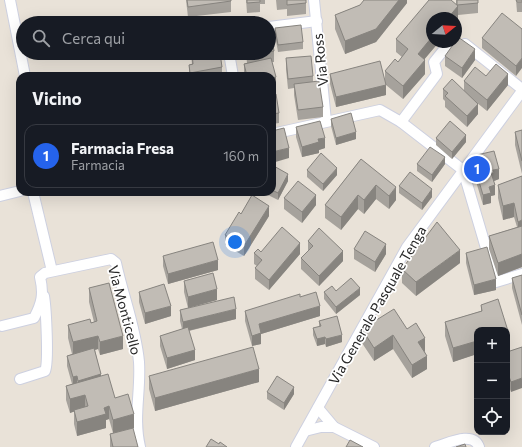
<!DOCTYPE html>
<html lang="it">
<head>
<meta charset="utf-8">
<style>
  body { margin:0; font-family:Commissioner,sans-serif; background:#20242c; color:#f1f3f6 }
  .controls { position:absolute; right:12px; bottom:12px; display:grid; overflow:hidden; border-radius:8px; box-shadow:0 4px 16px #0002 }
  .controls button { width:36px; height:36px; display:grid; place-items:center; padding:0; border:0; border-bottom:1px solid #363941; background:#171b24; color:#f1f3f6; font:20px sans-serif }
  .compass { position:absolute; left:426px; top:12px; width:36px; height:36px; border-radius:50%; background:#171b24; box-shadow:0 4px 16px #0002; rotate:72deg }
  .you { position:absolute; left:235px; top:242px; width:14px; height:14px; margin:-10px; border:3px solid #fff; border-radius:50%; background:#1a73e8; box-shadow:0 0 0 6px #1a73e833 }
  .badge { display:grid; place-items:center; width:26px; height:26px; border-radius:50%; background:#2563eb; color:#fff; font-size:13px; font-weight:700 }
  .pin { position:absolute; translate:-50% -50%; border:2px solid #fff; box-shadow:0 1px 4px #0006 }
  .list { margin:0; padding:0; list-style:none }
  h2 { display:flex; justify-content:space-between; align-items:center; height:52px; margin:0; padding:0 16px; font-size:17px }
  h2 small { font-size:13px; font-weight:400; color:#9ea1a6 }
  .list li { display:grid; grid-template-columns:26px 1fr auto; gap:12px; align-items:center; box-sizing:border-box; height:64px; margin:0 8px 8px; padding:0 8px; border:1px solid #363941; border-radius:12px }
  .list b { display:block; font-size:15px; white-space:nowrap }
  .list p { margin:0; font-size:13px; white-space:nowrap; color:#9ea1a6 }
  .list em { font-size:13px; font-style:normal; color:#9ea1a6 }
  .icon { flex:none; width:22px; height:22px; fill:none; stroke:currentColor; stroke-width:2; stroke-linecap:round; stroke-linejoin:round }
  .map { position:relative; flex:none; width:522px; height:447px; overflow:hidden }
  .search { position:absolute; background:#171b24; box-shadow:0 4px 16px #0002; left:16px; top:16px; width:260px; height:44px; display:flex; align-items:center; gap:10px; box-sizing:border-box; padding:0 14px; border-radius:22px; color:#9ea1a6; font-size:15px }
  .panel { position:absolute; background:#171b24; box-shadow:0 4px 16px #0002; left:16px; top:72px; width:260px; height:124px; border-radius:12px }
  .map>svg:first-child { display:block }
</style>
</head>
<body>
<div class="map">
<svg width="522" height="447" viewBox="0 0 522 447">
  <rect width="100%" height="100%" fill="#e9e2d8"/>
  <g fill="none" stroke-linecap="round" stroke-linejoin="round">
    <g stroke="#cdd0e0" stroke-width="12">
      <g id="minor">
        <polyline points="10,0 25,76"/>
        <polyline points="314,0 326,121"/>
        <polyline points="269,27 317,21"/>
        <polyline points="465,44 522,89"/>
        <polyline points="229,53 233,76"/>
        <polyline points="401,122 437,74 434,62 450,42"/>
        <polyline points="272,134 380,110 401,122 463,170 496,282 522,274"/>
        <polyline points="33,192 52,271"/>
        <polyline points="0,196 20,191"/>
        <path d="M2 326 34 318C42 303 44 294 40 277L45 273 111 259 116 263C123 296 136 328 139 362 141 391 133 418 140 447"/>
        <path d="M20 379 45 371C49 363 46 308 44 296"/>
        <polyline points="318,408 334,427 374,447"/>
        <polyline points="305,431 321,427 334,427"/>
        <polyline points="296,447 407,247 522,91"/>
        <path d="M435 447C447 444 473 430 479 447"/>
      </g>
    </g>
    <use href="#minor" stroke="#fff" stroke-width="10"/>
  </g>
  <g fill="#a6a29c">
    <polygon points="186,0 231,0 231,12 188,17"/>
    <polygon points="246,0 265,0 265,4 260,4 260,12 247,13"/>
    <polygon points="276,0 306,0 306,14 287,16 287,9 277,10"/>
    <polygon points="407,0 407,3 376,42 345,54 335,29 335,15 360,5"/>
    <polygon points="456,0 478,0 478,13 458,15 458,19 432,42 439,42 424,59 425,74 403,99 386,85 386,95 336,107 330,84 330,74 385,81 385,71 398,62 402,57 396,52 396,39 456,4"/>
    <polygon points="516,0 522,0 522,12 517,12"/>
    <polygon points="275,28 303,42 303,49 278,52 275,35"/>
    <polygon points="522,29 516,76 482,48 482,38"/>
    <polygon points="269,34 274,51 274,62 272,62 276,88 272,76 244,76 244,64 247,63 246,53 269,53"/>
    <polygon points="190,53 220,53 222,67 222,73 226,76 189,76 189,65 192,64 191,54 190,54"/>
    <polygon points="445,56 475,60 462,78 445,66"/>
    <polygon points="286,58 313,76 313,82 323,107 323,117 298,120 294,95 294,88 288,89 286,69"/>
    <polygon points="486,76 508,85 487,111 471,98 478,114 467,127 445,107 445,101 443,99 443,89 464,90 464,81"/>
    <polygon points="272,95 279,113 279,123 272,124"/>
    <polygon points="331,119 356,139 336,145 331,126"/>
    <polygon points="296,127 325,148 319,150 319,153 302,157 296,137"/>
    <polygon points="522,130 522,174 515,145 515,132"/>
    <polygon points="436,138 466,142 452,159 436,145"/>
    <polygon points="477,155 499,179 494,181 495,195 491,196 491,203 483,205 475,178 475,168 477,168"/>
    <polygon points="361,159 396,200 389,209 376,199 364,214 358,209 341,230 325,218 325,205"/>
    <polygon points="417,164 445,164 432,182 417,171"/>
    <polygon points="272,165 288,181 278,200 262,192 272,192"/>
    <polygon points="307,170 337,175 323,191 307,177"/>
    <polygon points="522,176 522,267 498,276 489,249 489,236 517,227 514,217 503,220 498,198 498,185"/>
    <polygon points="399,186 432,197 422,210 399,193"/>
    <polygon points="284,198 316,205 302,223 284,209"/>
    <polygon points="241,214 269,216 244,256 225,245 225,235"/>
    <polygon points="308,241 343,261 319,286 301,269 301,258 308,251"/>
    <polygon points="354,249 386,254 375,272 354,259"/>
    <polygon points="261,252 300,254 269,290 255,279 255,268 257,266 254,264 254,253"/>
    <polygon points="466,253 496,290 474,295 466,263"/>
    <polygon points="163,256 218,270 168,284 163,266"/>
    <polygon points="460,263 416,296 402,283 402,269"/>
    <polygon points="522,275 522,325 512,288 512,278"/>
    <polygon points="184,281 217,300 188,308 184,292"/>
    <polygon points="89,288 123,349 100,355 98,349 95,350 101,376 134,428 120,432 138,447 110,447 110,434 113,433 109,419 106,420 106,428 77,436 74,424 74,411 70,413 66,400 66,386 72,384 67,366 67,356 72,354 68,338 68,325 94,322 89,302"/>
    <polygon points="139,292 171,316 145,324 139,302"/>
    <polygon points="324,292 360,295 336,314 324,299"/>
    <polygon points="300,297 320,316 261,334 261,344 252,346 245,321 245,311"/>
    <polygon points="481,305 508,344 477,330 477,354 453,362 445,336 445,322 481,311"/>
    <polygon points="180,310 236,319 189,331 195,360 167,369 160,346 160,336 182,329 180,321"/>
    <polygon points="319,321 342,342 326,347 325,344 317,346 313,335 313,328 319,327"/>
    <polygon points="362,329 407,329 425,351 427,369 412,378 393,349 374,361 362,343"/>
    <polygon points="522,347 511,392 507,381 507,352"/>
    <polygon points="149,376 259,382 155,411 149,389"/>
    <polygon points="267,392 294,394 284,410 267,399"/>
  </g>
  <g fill="#87847f">
    <polygon points="399,0 407,0 407,3 376,42 345,54 345,41"/>
    <polygon points="458,6 458,19 456,22 456,18 448,18"/>
    <polygon points="432,37 432,42 439,42 418,67 418,54"/>
    <polygon points="475,49 475,60 462,78 462,68"/>
    <polygon points="522,58 522,68 516,76 516,66"/>
    <polygon points="425,60 425,74 403,99 403,86"/>
    <polygon points="508,74 508,85 487,111 487,100"/>
    <polygon points="276,77 276,88 272,89 272,78"/>
    <polygon points="386,85 386,95 336,107 336,97"/>
    <polygon points="478,104 478,114 467,127 467,116"/>
    <polygon points="356,132 356,139 336,145 336,138"/>
    <polygon points="466,135 466,142 452,159 452,152"/>
    <polygon points="325,138 325,148 319,150 319,153 302,157 302,147 318,139"/>
    <polygon points="289,148 289,158 272,163 272,152"/>
    <polygon points="445,157 445,164 432,182 432,175"/>
    <polygon points="337,168 337,175 323,191 323,184"/>
    <polygon points="499,169 499,179 494,181 494,183 491,173 493,170"/>
    <polygon points="288,174 288,181 278,200 278,193"/>
    <polygon points="376,185 376,199 364,214 364,200"/>
    <polygon points="495,185 495,195 491,196 491,203 483,205 483,195 489,187"/>
    <polygon points="396,187 396,200 389,209 389,196"/>
    <polygon points="432,189 432,197 422,210 422,203"/>
    <polygon points="316,195 316,205 302,223 302,212"/>
    <polygon points="358,195 358,209 341,230 341,217"/>
    <polygon points="514,203 514,217 503,220 503,206"/>
    <polygon points="269,206 269,216 244,256 244,246"/>
    <polygon points="522,220 522,234 518,235 518,222"/>
    <polygon points="300,243 300,254 269,290 269,280"/>
    <polygon points="386,244 386,254 375,272 375,262"/>
    <polygon points="460,250 460,263 416,296 416,282"/>
    <polygon points="343,251 343,261 319,286 319,276"/>
    <polygon points="522,254 522,267 498,276 498,263"/>
    <polygon points="218,260 218,270 168,284 168,274"/>
    <polygon points="496,279 496,290 474,295 474,285"/>
    <polygon points="360,288 360,295 336,314 336,307"/>
    <polygon points="217,289 217,300 188,308 188,297"/>
    <polygon points="171,306 171,316 145,324 145,313"/>
    <polygon points="320,306 320,316 261,334 261,344 252,346 252,336 259,324"/>
    <polygon points="236,309 236,319 183,332 183,322"/>
    <polygon points="507,331 508,331 508,344 507,345"/>
    <polygon points="342,335 342,342 326,347 326,339"/>
    <polygon points="393,335 393,349 374,361 374,348"/>
    <polygon points="98,336 98,349 73,356 73,342"/>
    <polygon points="123,336 123,349 100,355 100,342"/>
    <polygon points="325,337 325,344 317,346 317,339"/>
    <polygon points="425,338 425,351 418,355 418,342"/>
    <polygon points="477,341 477,354 453,362 453,348"/>
    <polygon points="195,350 195,360 167,369 167,358"/>
    <polygon points="427,356 427,369 412,378 412,365"/>
    <polygon points="259,369 259,382 155,411 155,398"/>
    <polygon points="101,374 101,385 78,391 78,381"/>
    <polygon points="77,376 77,386 73,388 73,377"/>
    <polygon points="522,378 522,388 511,392 511,382"/>
    <polygon points="294,387 294,394 284,410 284,403"/>
    <polygon points="85,395 85,408 70,413 70,399"/>
    <polygon points="109,406 109,419 106,420 106,428 77,436 77,422 104,408"/>
    <polygon points="134,414 134,428 113,433 113,420"/>
  </g>
  <g fill="#c1bcb5" stroke="#87847f">
    <polygon points="187,0 231,0 231,1 188,7"/>
    <polygon points="247,0 260,0 260,2 247,3"/>
    <polygon points="287,0 306,0 306,3 287,5"/>
    <polygon points="364,0 399,0 376,29 345,41 335,15 360,5"/>
    <polygon points="429,0 451,0 458,6 448,18 432,18 432,37 418,54 425,60 403,86 385,71 395,59 398,62 408,49 396,39"/>
    <polygon points="457,0 478,0 478,3 457,5"/>
    <polygon points="516,0 522,0 522,2 517,2"/>
    <polygon points="502,13 522,29 522,58 516,66 482,38"/>
    <polygon points="216,19 217,23 187,23 187,22"/>
    <polygon points="301,25 303,42 278,45 275,28"/>
    <polygon points="269,34 271,34 274,51 269,52"/>
    <polygon points="458,37 475,49 462,68 445,56 455,42 456,42 456,40"/>
    <polygon points="192,53 220,53 222,67 190,73 189,65 193,64"/>
    <polygon points="247,53 261,53 248,55"/>
    <polygon points="311,56 313,76 288,79 286,58"/>
    <polygon points="271,58 276,77 272,78 272,76 247,76 244,64"/>
    <polygon points="380,61 386,85 336,97 330,74"/>
    <polygon points="496,64 508,74 487,100 464,81 475,67 486,76"/>
    <polygon points="226,73 226,76 201,76"/>
    <polygon points="452,79 478,104 467,116 445,96 448,93 443,89"/>
    <polygon points="319,81 323,107 298,110 294,84"/>
    <polygon points="276,94 279,113 272,114 272,95"/>
    <polygon points="351,113 356,132 336,138 331,119"/>
    <polygon points="320,121 325,138 318,139 319,142 302,147 296,127"/>
    <polygon points="450,121 466,135 452,152 436,138"/>
    <polygon points="284,128 289,148 272,152 272,131"/>
    <polygon points="522,130 522,161 515,132"/>
    <polygon points="430,147 445,157 432,175 417,164"/>
    <polygon points="494,151 499,169 493,170 494,173 491,173 495,185 489,187 491,193 483,195 475,168 480,167 477,155"/>
    <polygon points="321,153 337,168 323,184 307,170"/>
    <polygon points="361,159 396,187 389,196 376,185 364,200 358,195 341,217 325,205"/>
    <polygon points="272,165 288,174 278,193 272,190"/>
    <polygon points="410,172 432,189 422,203 399,186"/>
    <polygon points="522,176 522,220 518,222 514,203 503,206 498,185"/>
    <polygon points="298,181 316,195 302,212 284,198"/>
    <polygon points="252,195 269,206 244,246 225,235 239,212 241,214"/>
    <polygon points="437,222 460,250 416,282 402,269"/>
    <polygon points="522,226 522,254 498,263 489,236"/>
    <polygon points="282,227 300,243 269,280 255,268 262,260 254,253 258,249 261,252"/>
    <polygon points="319,228 343,251 319,276 301,258 313,246 308,241"/>
    <polygon points="365,231 386,244 375,262 354,249"/>
    <polygon points="213,242 218,260 168,274 163,256"/>
    <polygon points="487,247 496,279 474,285 466,253"/>
    <polygon points="213,273 217,289 188,297 184,281"/>
    <polygon points="522,275 522,315 512,278"/>
    <polygon points="351,278 360,288 336,307 324,292 332,286 336,291"/>
    <polygon points="109,283 123,336 100,342 98,336 73,342 68,325 90,319 91,323 97,321 89,288"/>
    <polygon points="164,284 171,306 145,313 139,292"/>
    <polygon points="316,292 320,306 259,324 261,333 252,336 245,311 300,294 300,297"/>
    <polygon points="234,297 236,309 183,322 180,310"/>
    <polygon points="498,299 508,331 507,331 507,330 477,330 477,341 453,348 445,322 482,311 481,305"/>
    <polygon points="394,309 407,329 416,323 425,338 418,342 427,356 412,365 393,335 374,348 362,329"/>
    <polygon points="337,316 342,335 326,339 325,337 317,339 313,328 321,326 319,321"/>
    <polygon points="188,327 195,350 167,358 160,336"/>
    <polygon points="253,347 259,369 155,398 149,376"/>
    <polygon points="522,347 522,378 511,382 507,371 507,352"/>
    <polygon points="94,348 101,374 78,381 77,376 73,377 67,356"/>
    <polygon points="108,374 115,398 128,394 134,414 113,420 109,406 104,408 106,414 77,422 74,410 88,406 85,395 70,399 66,386"/>
    <polygon points="277,376 294,387 284,403 267,392"/>
    <polygon points="133,428 138,447 113,447 110,434"/>
    <polygon points="211,439 219,444 220,442 227,447 206,447"/>
    <polygon points="350,440 363,447 346,447"/>
    <polygon points="465,444 466,447 456,447"/>
  </g>
  <g text-anchor="middle" dominant-baseline="central" stroke-width="3.5" stroke-linejoin="round" paint-order="stroke">
    <g font-size="14" fill="#272727" stroke="#fff">
      <text transform="translate(320 60) rotate(-96)">Via Ross</text>
      <text transform="translate(377 305) rotate(-60)">Via Generale Pasquale Tenga</text>
      <text transform="translate(125 310) rotate(75)">Via Monticello</text>
    </g>
  </g>
</svg>
<div class="controls">
<button>+</button>
<button>−</button>
<button><svg class="icon" aria-label="locate" viewBox="0 0 24 24"><circle cx="12" cy="12" r="6"/><path d="M12 2v4M12 18v4M2 12h4M18 12h4"/></svg></button>
</div>
<svg class="compass" viewBox="-18 -18 36 36"><path d="M0-13l5 13h-10z" fill="#e53935"/><path d="M0 13l5-13h-10z" fill="#9ea1a6"/></svg>
<div class="you"></div>
<div class="pin badge" style="left:477px;top:169px">1</div>
<div class="search"><svg class="icon" aria-label="search" viewBox="0 0 24 24"><circle cx="10" cy="10" r="6"/><path d="M15 15l6 6"/></svg>Cerca qui</div>
<section class="panel">
<h2>Vicino<small></small></h2>
<ul class="list">
<li><span class="badge">1</span><div><b>Farmacia Fresa</b><p>Farmacia</p></div><em>160 m</em></li>
</ul>
</section>
</div>
</body>
</html>
